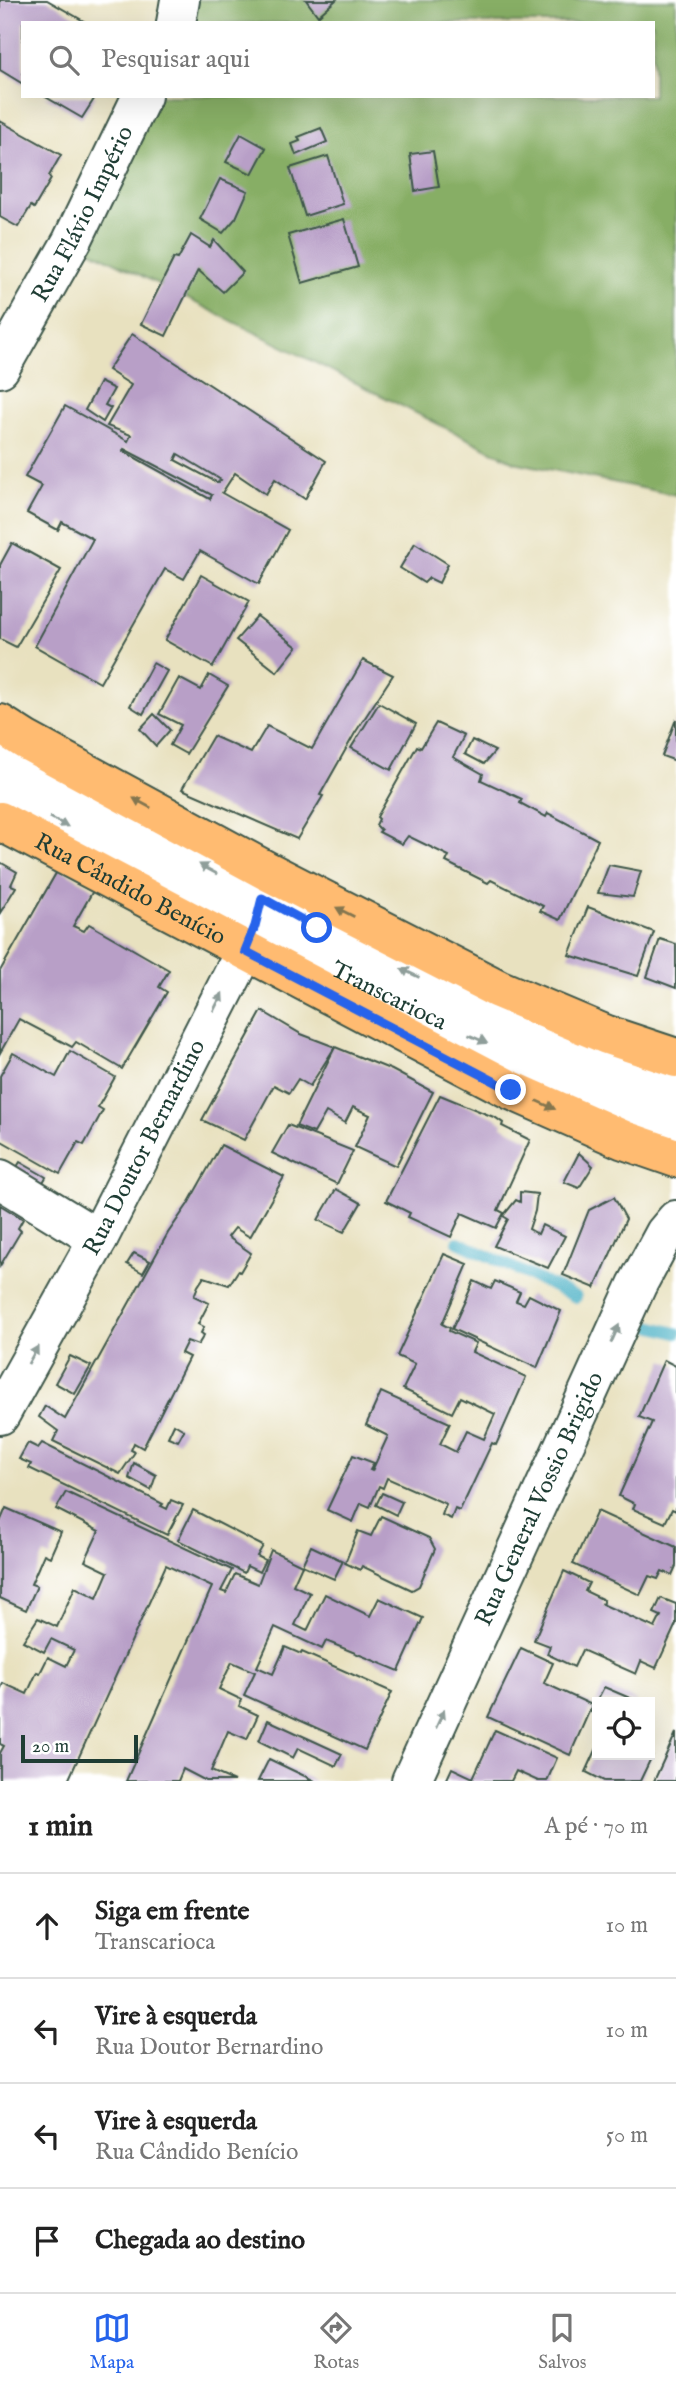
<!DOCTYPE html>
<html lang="pt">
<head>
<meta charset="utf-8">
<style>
  body { margin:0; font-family:"IM FELL English",serif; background:#f2f2f2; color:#222 }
  .controls { position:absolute; right:21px; bottom:21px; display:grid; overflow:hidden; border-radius:0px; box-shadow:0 7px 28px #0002 }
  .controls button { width:63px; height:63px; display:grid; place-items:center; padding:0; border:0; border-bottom:2px solid #e0e0e0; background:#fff; color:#222; font:35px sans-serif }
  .scale { position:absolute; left:21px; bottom:18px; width:117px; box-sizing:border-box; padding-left:7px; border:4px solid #1f3d34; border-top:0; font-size:19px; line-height:24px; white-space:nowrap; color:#1f3d34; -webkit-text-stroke:5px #fff; paint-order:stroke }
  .stop { position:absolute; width:21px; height:21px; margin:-16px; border:5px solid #2563eb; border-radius:50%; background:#fff }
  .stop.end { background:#2563eb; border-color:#fff; box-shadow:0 2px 7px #0008 }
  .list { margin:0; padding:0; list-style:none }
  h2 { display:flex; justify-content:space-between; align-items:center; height:91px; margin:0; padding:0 28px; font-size:30px }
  h2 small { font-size:23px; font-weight:400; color:#767676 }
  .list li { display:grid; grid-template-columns:46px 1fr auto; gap:21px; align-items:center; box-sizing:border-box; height:105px; padding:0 28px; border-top:2px solid #e0e0e0 }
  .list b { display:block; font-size:26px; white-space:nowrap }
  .list p { margin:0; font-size:23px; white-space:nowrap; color:#767676 }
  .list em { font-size:23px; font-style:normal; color:#767676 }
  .icon { flex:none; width:38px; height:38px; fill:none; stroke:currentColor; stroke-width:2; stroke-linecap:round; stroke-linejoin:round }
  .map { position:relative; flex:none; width:676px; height:1781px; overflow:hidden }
  .search { position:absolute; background:#fff; box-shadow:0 7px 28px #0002; left:21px; right:21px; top:21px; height:77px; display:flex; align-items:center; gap:18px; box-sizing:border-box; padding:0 24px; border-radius:0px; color:#767676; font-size:26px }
  .sheet { height:511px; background:#fff }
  nav { display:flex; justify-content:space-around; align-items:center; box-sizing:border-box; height:98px; border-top:2px solid #e0e0e0; background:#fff; font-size:19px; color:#767676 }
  nav a { display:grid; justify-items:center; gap:4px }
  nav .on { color:#2563eb }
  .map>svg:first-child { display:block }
</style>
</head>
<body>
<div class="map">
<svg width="676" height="1781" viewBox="0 0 676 1781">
  <rect width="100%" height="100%" fill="#fff"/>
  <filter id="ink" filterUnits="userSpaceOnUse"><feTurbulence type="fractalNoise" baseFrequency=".0143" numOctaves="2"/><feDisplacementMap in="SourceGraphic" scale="14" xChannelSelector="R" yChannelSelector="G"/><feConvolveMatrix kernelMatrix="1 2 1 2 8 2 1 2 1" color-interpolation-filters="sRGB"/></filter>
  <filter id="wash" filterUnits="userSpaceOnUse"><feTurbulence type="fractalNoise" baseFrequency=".00686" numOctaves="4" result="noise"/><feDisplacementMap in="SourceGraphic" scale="28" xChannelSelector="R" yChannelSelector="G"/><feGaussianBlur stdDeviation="1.57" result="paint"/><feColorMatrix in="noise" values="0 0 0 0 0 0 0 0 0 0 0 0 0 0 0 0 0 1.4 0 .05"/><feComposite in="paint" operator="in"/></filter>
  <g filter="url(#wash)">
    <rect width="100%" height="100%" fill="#e8e1bf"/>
    <polygon fill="#87ae65" stroke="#53764c" stroke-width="2" points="176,0 676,0 676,495 514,462 72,241 134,96 653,96 653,23 166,23"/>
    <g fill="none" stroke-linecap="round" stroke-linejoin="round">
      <g stroke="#45aec3" stroke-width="12">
        <polyline points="458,1242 576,1297"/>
        <polyline points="650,1326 676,1333"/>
      </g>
    </g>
    <g id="blocks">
      <g fill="#b89fc7" fill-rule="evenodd">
        <polygon points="0,0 47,0 87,23 23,23 23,84 0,70"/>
        <polygon points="306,0 336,0 318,16"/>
        <polygon points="44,96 96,96 82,118"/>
        <polygon points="0,121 61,155 49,176 51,179 34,208 31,206 18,227 0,217"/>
        <polygon points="321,128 327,142 296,155 292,144 300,141 298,137"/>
        <polygon points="241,134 266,148 252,174 226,162"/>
        <polygon points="433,151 439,187 415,191 410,154"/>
        <polygon points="328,156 343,204 305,216 290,168"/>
        <polygon points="220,179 248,191 236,218 223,233 200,219"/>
        <polygon points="344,219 358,267 302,283 288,235"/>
        <polygon points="191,235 210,247 214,240 243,272 223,292 198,270 166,336 141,324 174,258 178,259"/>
        <path d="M132 334 326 461 305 499 275 479 266 494 235 473 222 493 288 530 259 584 200 551 184 579 165 569 100 683 35 646 93 539 62 522 58 530 27 513 42 486 25 477 65 406 128 441 131 435 107 426 131 385 108 370ZM124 449 212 495 210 499 123 451ZM178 454 221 480 218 483 175 460Z"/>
        <polygon points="100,382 114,389 105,405 111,408 103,422 85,410"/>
        <polygon points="12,543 61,570 16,647 0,639 0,565"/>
        <polygon points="415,543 448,564 439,583 429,578 424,583 400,568"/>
        <polygon points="201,575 249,602 213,667 165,640"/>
        <polygon points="257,616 297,647 277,672 236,640"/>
        <polygon points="363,660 393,675 355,733 320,795 323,796 297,839 182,789 213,736 251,753 267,726 312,749"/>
        <polygon points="153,663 167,671 143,714 130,706"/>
        <polygon points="209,675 228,686 186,754 170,745 181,725 159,714 179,678 201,690"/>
        <polygon points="379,703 416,724 391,770 351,748"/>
        <polygon points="154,714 170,730 156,746 140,729"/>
        <polygon points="676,719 676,761 662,756"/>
        <polygon points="436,723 464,736 453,757 483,774 481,780 522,799 520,803 546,817 548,813 598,840 560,920 540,911 543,906 491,880 488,883 446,862 449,856 408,836 402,844 379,832 381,830 376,825 379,819 377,817 417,746 421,748"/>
        <polygon points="472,740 495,751 484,764 465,754"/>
        <polygon points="0,862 17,872 11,885 16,887 0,913"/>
        <polygon points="609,865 641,871 633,897 598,893"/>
        <polygon points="59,868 94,889 73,926 84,931 89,924 169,970 159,987 167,992 122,1069 76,1042 72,1047 19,1019 0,1053 0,971"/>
        <polygon points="588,907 654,932 638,976 569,955"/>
        <polygon points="660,939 676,944 676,988 647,977"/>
        <polygon points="262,1011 301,1034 335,1047 310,1086 298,1079 289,1093 274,1085 244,1140 202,1120"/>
        <polygon points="335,1047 392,1070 433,1092 396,1166 355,1147 370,1115 353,1107 345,1123 326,1112 314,1133 296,1126"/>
        <polygon points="70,1051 115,1077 98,1107 103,1110 84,1145 78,1142 60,1174 0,1140 0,1076 13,1053 56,1077"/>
        <polygon points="440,1095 496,1118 503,1123 502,1126 530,1140 498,1210 504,1213 496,1228 462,1213 451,1237 408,1217 410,1213 386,1201"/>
        <polygon points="288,1125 353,1151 337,1184 272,1153"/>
        <polygon points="221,1145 284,1177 250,1237 235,1228 228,1237 251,1253 240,1272 238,1271 229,1285 204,1277 198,1286 194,1296 209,1303 198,1324 204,1327 201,1333 204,1335 198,1345 187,1341 181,1353 189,1357 143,1448 134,1443 131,1450 135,1452 120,1474 53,1441 58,1431 39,1417 45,1406 65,1419 168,1233 188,1204"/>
        <polygon points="579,1153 593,1166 579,1188 564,1182"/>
        <polygon points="20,1162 46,1177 38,1191 12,1175"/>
        <polygon points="336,1189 361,1203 344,1232 318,1220"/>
        <polygon points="520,1192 537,1194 535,1211 529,1229 538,1234 542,1225 565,1236 548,1268 494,1246 508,1219 503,1216 516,1200 520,1202"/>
        <polygon points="614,1197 626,1219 595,1288 563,1275 589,1210"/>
        <polygon points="0,1205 23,1219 18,1228 21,1231 0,1266"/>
        <polygon points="134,1253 150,1261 143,1273 127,1264"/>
        <polygon points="444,1254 468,1264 442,1324 450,1328 449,1331 476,1343 472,1352 526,1377 496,1445 492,1443 460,1511 455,1509 451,1519 442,1515 446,1504 387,1478 383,1488 379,1486 370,1507 361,1503 353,1522 327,1510 353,1455 374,1463 370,1470 372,1471 388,1436 366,1425 381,1392 450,1423 440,1444 456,1452 466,1431 484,1439 495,1414 460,1397 452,1413 403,1389 415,1364 397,1356"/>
        <polygon points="474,1281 491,1289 495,1281 520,1292 516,1301 524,1304 529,1295 561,1311 537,1368 452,1329"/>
        <polygon points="70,1356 91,1366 75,1394 55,1383"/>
        <polygon points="664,1360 676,1366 676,1511 672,1509 665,1523 633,1509 635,1504 619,1496 652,1422 639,1417"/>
        <polygon points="174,1424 184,1430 178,1441 168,1437"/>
        <polygon points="28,1443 38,1448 42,1443 163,1504 161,1506 167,1509 171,1500 183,1505 167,1535 29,1468 31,1464 19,1459"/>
        <polygon points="134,1463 156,1475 151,1490 129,1478"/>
        <polygon points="66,1492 232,1570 221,1591 226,1593 235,1574 258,1584 271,1550 302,1565 293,1585 310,1593 295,1625 307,1631 325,1594 370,1616 379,1598 423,1618 399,1671 326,1641 322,1649 275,1627 257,1667 273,1674 285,1647 301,1654 302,1652 392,1692 365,1750 244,1695 255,1672 232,1662 219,1689 242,1700 239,1706 258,1715 247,1739 228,1731 211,1771 234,1781 206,1781 183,1769 178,1781 126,1781 212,1587 166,1565 68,1781 0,1781 0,1753 4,1746 0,1744 0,1691 3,1683 27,1694 37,1672 40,1673 48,1657 66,1666 74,1650 51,1639 44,1652 23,1641 38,1618 57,1627 75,1587 97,1598 108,1572 85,1561 99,1531 56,1509"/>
        <polygon points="382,1493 402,1502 396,1515 376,1505"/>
        <polygon points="6,1508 61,1532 50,1557 44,1554 31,1584 37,1586 26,1610 0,1598 0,1522"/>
        <polygon points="193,1510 263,1546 257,1556 265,1560 259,1572 247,1566 244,1573 178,1540"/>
        <polygon points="597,1511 676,1547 676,1566 672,1575 662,1571 658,1579 649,1576 640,1595 573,1564"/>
        <polygon points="381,1516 429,1538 435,1549 419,1586 412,1590 362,1566 360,1570 345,1563 358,1531 371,1536"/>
        <polygon points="311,1546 343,1561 334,1579 302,1565"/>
        <polygon points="564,1571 589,1583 585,1591 604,1600 602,1604 655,1628 661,1616 654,1613 661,1598 676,1604 676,1624 656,1668 641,1661 636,1674 582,1650 574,1667 547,1654 550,1646 534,1640"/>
        <polygon points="521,1648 553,1663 544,1683 592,1705 570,1755 488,1717"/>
        <polygon points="604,1687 639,1702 597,1702 597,1715 591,1712"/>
        <polygon points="268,1720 342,1754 336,1766 298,1748 293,1758 259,1741"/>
        <polygon points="495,1730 557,1758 547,1781 538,1781 516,1771 511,1781 446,1781 452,1768 473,1778"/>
        <polygon points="676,1733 676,1781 654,1781"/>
        <polygon points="597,1748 597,1755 652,1756 640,1781 604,1781 586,1772"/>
        <polygon points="269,1759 315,1781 258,1781"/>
      </g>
    </g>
  </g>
  <g filter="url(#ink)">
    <use href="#blocks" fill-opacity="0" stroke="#3d5649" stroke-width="2"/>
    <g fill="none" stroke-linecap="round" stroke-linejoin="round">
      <g stroke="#3d5649" stroke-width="42">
        <g id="minor">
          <polyline points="176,23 180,0"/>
          <path id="s1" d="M0 368 72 241 142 96"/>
          <path d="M0 753C61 789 124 823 186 857 345 944 505 1024 676 1086"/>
          <path id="s2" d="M0 788 36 809C189 892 341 977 499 1049 558 1076 615 1103 676 1123"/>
          <polyline points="0,1179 98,1239"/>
          <path id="s3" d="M0 1415 98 1239 245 951 256 921"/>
          <path id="s4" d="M411 1781 637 1285 665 1233 676 1220"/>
        </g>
      </g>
      <g stroke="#3d5649" stroke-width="42">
        <g id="major">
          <polyline points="0,724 25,740 267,871 498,989 607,1035 676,1058"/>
          <path id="s5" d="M0 821 511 1090 624 1140 676 1158"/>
        </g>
      </g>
      <use href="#minor" stroke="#fff" stroke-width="38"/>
      <use href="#major" stroke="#ffbb71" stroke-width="38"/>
    </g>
    <defs><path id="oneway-solid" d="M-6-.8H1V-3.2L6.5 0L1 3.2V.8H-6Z" transform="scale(1.75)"/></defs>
    <g fill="#84764f">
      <use href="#oneway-solid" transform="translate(142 803) rotate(-151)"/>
      <use href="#oneway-solid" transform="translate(345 912) rotate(-153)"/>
      <use href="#oneway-solid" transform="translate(546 1105) rotate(24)"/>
    </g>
    <g fill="#8f9e9a">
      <use href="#oneway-solid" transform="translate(59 822) rotate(28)"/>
      <use href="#oneway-solid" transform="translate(208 869) rotate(-151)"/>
      <use href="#oneway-solid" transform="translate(410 973) rotate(-154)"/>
      <use href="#oneway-solid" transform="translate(218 1002) rotate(-63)"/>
      <use href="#oneway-solid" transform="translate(478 1039) rotate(24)"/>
      <use href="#oneway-solid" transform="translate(615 1334) rotate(-66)"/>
      <use href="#oneway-solid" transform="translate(33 1355) rotate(-61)"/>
      <use href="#oneway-solid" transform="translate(440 1719) rotate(-65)"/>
    </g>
  </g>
  <g fill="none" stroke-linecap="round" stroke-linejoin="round" filter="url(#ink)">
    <polyline stroke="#2563eb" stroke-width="9" points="317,928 262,898 255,926 245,951 511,1090"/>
  </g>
  <g text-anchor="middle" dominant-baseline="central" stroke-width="7" stroke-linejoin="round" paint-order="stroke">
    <g font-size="24" fill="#1f3d34" stroke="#fff">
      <text stroke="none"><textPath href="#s1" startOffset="175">Rua Flávio Império</textPath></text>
      <text stroke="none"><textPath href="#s5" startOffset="147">Rua Cândido Benício</textPath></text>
      <text stroke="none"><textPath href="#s2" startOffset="441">Transcarioca</textPath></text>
      <text stroke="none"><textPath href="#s3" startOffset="304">Rua Doutor Bernardino</textPath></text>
      <text stroke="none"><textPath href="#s4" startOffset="310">Rua General Vossio Brigido</textPath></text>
    </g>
  </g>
</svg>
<div class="controls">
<button><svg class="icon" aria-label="locate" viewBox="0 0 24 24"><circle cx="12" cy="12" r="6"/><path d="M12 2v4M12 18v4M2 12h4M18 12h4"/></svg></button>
</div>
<div class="scale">20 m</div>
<div class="stop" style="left:317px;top:928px"></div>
<div class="stop end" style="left:511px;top:1090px"></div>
<div class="search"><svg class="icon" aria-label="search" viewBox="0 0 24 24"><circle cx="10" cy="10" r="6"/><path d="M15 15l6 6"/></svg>Pesquisar aqui</div>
</div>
<section class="sheet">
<h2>1 min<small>A pé · 70 m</small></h2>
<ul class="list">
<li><svg class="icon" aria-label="ahead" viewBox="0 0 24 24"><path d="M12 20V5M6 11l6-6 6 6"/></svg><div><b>Siga em frente</b><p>Transcarioca</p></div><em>10 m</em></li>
<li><svg class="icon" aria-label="left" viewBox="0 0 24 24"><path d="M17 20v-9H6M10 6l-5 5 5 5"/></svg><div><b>Vire à esquerda</b><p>Rua Doutor Bernardino</p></div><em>10 m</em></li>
<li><svg class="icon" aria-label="left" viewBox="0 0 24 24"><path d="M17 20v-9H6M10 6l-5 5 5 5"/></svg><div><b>Vire à esquerda</b><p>Rua Cândido Benício</p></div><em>50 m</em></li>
<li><svg class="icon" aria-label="arrive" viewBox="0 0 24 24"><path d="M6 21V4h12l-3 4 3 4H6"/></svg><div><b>Chegada ao destino</b></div></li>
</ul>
</section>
<nav>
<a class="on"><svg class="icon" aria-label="map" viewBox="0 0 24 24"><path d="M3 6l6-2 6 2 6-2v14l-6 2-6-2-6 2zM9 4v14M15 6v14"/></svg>Mapa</a>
<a><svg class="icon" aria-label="directions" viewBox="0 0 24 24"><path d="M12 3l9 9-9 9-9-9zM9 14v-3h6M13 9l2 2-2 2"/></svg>Rotas</a>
<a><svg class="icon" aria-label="saved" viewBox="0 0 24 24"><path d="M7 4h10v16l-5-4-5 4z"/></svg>Salvos</a>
</nav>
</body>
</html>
